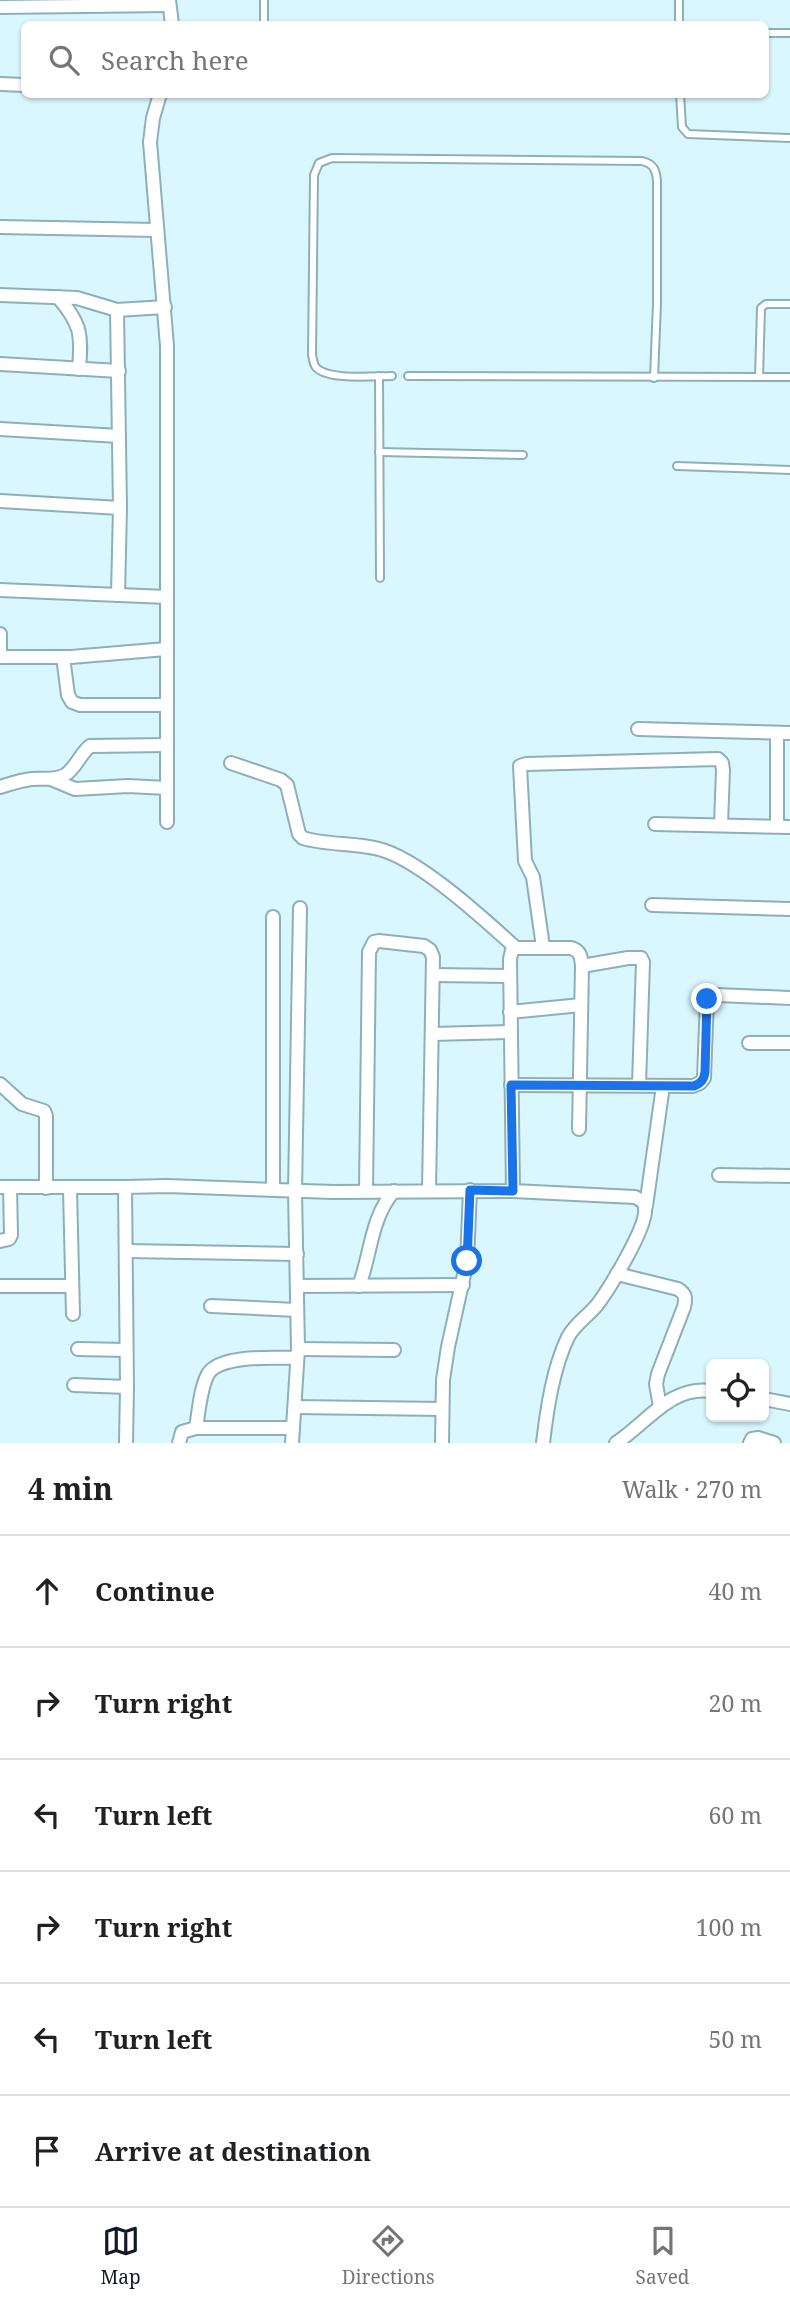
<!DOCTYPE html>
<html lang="en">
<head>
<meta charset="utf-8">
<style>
  body { margin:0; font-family:"Noto Serif",serif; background:#f2f2f2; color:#202124 }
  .controls { position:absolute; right:21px; bottom:21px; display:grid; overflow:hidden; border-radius:10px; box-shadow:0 2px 5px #0004 }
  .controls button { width:63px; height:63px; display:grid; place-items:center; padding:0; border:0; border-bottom:2px solid #e0e0e0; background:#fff; color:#202124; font:35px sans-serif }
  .stop { position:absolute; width:21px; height:21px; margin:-16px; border:5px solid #1a73e8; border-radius:50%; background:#fff }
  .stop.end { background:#1a73e8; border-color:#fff; box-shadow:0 2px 7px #0008 }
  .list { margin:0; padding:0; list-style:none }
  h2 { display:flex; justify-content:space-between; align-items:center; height:91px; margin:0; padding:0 28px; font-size:30px }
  h2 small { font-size:23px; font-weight:400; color:#757577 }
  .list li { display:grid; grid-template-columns:46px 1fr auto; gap:21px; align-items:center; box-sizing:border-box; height:112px; padding:0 28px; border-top:2px solid #e0e0e0 }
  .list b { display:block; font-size:26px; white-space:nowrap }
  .list em { font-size:23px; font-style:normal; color:#757577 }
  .icon { flex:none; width:38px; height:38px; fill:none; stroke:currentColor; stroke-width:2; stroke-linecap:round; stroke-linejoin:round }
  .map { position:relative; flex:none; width:790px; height:1443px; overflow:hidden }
  .search { position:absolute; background:#fff; box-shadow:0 2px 5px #0004; left:21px; right:21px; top:21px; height:77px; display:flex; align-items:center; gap:18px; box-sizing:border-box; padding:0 24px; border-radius:10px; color:#757577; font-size:26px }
  .sheet { height:763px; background:#fff }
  nav { display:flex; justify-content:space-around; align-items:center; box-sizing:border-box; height:98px; border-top:2px solid #e0e0e0; background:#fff; font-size:19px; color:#757577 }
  nav a { display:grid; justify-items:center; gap:4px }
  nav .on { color:#111827 }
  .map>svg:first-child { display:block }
</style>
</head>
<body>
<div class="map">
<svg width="790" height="1443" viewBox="0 0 790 1443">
  <rect width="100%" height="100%" fill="#daf7ff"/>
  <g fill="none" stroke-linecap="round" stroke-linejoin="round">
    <g stroke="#8cb0b9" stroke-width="10">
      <g id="service">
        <polyline points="679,0 679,24"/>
        <polyline points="264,24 264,0"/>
        <polyline points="766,33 790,33"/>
        <polyline points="680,94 682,127 688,134 790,138"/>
        <polyline points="379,376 380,578"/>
        <path d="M392 376C375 376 325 381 315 366 313 362 313 358 312 355L314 175 319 163 332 158 642 161C654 164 656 170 657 181V303L654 378"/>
        <polyline points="408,376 790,377"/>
        <polyline points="759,377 761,308 766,304 790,304"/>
        <polyline points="379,452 523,455"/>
        <polyline points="677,466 790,470"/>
      </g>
    </g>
    <g stroke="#8cb0b9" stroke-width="16">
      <g id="minor">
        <polyline points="169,0 172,24"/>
        <polyline points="0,7 169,5"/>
        <polyline points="0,84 24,85"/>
        <polyline points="160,94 153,118 150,142 167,346 167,822"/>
        <polyline points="0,227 156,230"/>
        <polyline points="0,295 77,298 117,310 165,307"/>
        <path d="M58 297C81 324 82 334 79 369"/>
        <polyline points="0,364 119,371"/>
        <polyline points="0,429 119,436"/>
        <polyline points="0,501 120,508 117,310"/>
        <polyline points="0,590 167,597"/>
        <polyline points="118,595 120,508"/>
        <polyline points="0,634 0,652"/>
        <polyline points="0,657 71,657 166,649"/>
        <polyline points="63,657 68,695 72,702 80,705 167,705"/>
        <polyline points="638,729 790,733"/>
        <polyline points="777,733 777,826"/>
        <path d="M231 763 281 780 287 785 299 834 303 838C325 845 355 843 379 849 419 859 484 919 516 948"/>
        <polyline points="51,779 75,789 128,786 167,788"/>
        <path d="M0 787C10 784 21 780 32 779 44 778 55 781 65 775 76 768 80 754 90 746L167 745"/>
        <polyline points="655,824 790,827"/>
        <polyline points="652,905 790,909"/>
        <polyline points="273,917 273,1190"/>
        <polyline points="543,947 533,877 525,861 520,766 526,764 718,759 722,763 723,770 721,824"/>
        <polyline points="582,966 628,958 641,958 643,962 639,1085"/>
        <polyline points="433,975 510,976"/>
        <polyline points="510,1012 581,1005"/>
        <polyline points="432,1034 511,1032"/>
        <polyline points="749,1043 790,1043"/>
        <polyline points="0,1084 22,1104 44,1111 46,1116 46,1188"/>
        <polyline points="511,1085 693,1086 700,1083 704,1078 707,999 717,995 790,998"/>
        <polyline points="719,1175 790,1176"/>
        <polyline points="0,1187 125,1187"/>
        <polyline points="70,1189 73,1314"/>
        <polyline points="366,1191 369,952 374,942 379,941 424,946 430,950 433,957 429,1190"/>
        <path d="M513 1191 635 1197C641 1200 645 1202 645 1208 648 1226 609 1289 597 1305 588 1316 575 1324 568 1337 553 1368 547 1409 543 1443"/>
        <polyline points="646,1206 663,1086"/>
        <polyline points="0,1241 9,1239 11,1235 10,1187"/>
        <polyline points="127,1251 297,1254"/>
        <path d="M617 1274 678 1289C686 1294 686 1298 684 1307L658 1374 656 1384 660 1407"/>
        <polyline points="0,1286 72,1286"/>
        <polyline points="297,1286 463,1285"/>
        <path d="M359 1286C371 1254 371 1217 394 1191"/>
        <polyline points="211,1306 297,1310"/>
        <polyline points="78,1349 126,1350"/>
        <polyline points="298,1349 394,1350"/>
        <polyline points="74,1385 127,1387"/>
        <polyline points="764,1399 790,1404"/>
        <polyline points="295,1407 442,1409"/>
        <polyline points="196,1428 293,1428"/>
        <path d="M126 1443 127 1387 125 1187 167 1186 333 1192 513 1191 510 959 512 950 516 948H571C581 951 581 957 582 966L579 1129"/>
        <path d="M179 1443 182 1432 196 1428C199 1411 200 1389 208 1374 220 1354 276 1358 297 1358"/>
        <polyline points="292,1443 298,1349 295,1191 300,908"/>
        <polyline points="442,1443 443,1380 448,1347 467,1261 470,1190"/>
        <path d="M616 1443C647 1423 671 1385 711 1391"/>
        <polyline points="750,1443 752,1439 758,1438 774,1443"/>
      </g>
    </g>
    <use href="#service" stroke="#fff" stroke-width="6"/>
    <use href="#minor" stroke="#fff" stroke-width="12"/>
  </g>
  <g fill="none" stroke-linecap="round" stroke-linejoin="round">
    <path stroke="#1a73e8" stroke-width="9" d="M467 1261 470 1190 513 1191 511 1085 694 1086C701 1083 704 1080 705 1072L707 999"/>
  </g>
</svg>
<div class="controls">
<button><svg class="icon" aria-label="locate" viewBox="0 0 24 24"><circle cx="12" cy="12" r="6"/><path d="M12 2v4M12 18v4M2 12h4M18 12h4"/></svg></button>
</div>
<div class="stop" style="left:467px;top:1261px"></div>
<div class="stop end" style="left:707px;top:999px"></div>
<div class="search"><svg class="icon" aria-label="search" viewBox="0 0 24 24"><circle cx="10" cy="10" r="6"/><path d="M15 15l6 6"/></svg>Search here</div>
</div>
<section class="sheet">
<h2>4 min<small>Walk · 270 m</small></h2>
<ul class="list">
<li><svg class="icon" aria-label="ahead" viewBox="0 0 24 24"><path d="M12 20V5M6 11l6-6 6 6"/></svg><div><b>Continue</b></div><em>40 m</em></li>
<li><svg class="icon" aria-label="right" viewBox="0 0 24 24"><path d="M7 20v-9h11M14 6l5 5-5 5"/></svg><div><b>Turn right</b></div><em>20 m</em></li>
<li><svg class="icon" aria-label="left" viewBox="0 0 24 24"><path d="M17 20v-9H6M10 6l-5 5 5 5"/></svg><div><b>Turn left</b></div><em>60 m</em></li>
<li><svg class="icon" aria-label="right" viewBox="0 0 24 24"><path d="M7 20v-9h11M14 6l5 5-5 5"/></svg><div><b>Turn right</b></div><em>100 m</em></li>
<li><svg class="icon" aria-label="left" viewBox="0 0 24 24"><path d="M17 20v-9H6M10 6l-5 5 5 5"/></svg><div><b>Turn left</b></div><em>50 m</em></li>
<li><svg class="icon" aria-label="arrive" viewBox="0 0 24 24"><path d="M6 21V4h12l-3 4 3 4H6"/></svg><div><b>Arrive at destination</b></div></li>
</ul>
</section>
<nav>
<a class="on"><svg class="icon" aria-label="map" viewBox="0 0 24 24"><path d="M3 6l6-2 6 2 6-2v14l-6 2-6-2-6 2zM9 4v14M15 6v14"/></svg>Map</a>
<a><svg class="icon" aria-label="directions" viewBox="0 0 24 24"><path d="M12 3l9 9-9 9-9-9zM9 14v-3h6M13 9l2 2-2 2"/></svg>Directions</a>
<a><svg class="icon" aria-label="saved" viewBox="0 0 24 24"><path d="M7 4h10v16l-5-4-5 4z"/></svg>Saved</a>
</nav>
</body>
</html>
